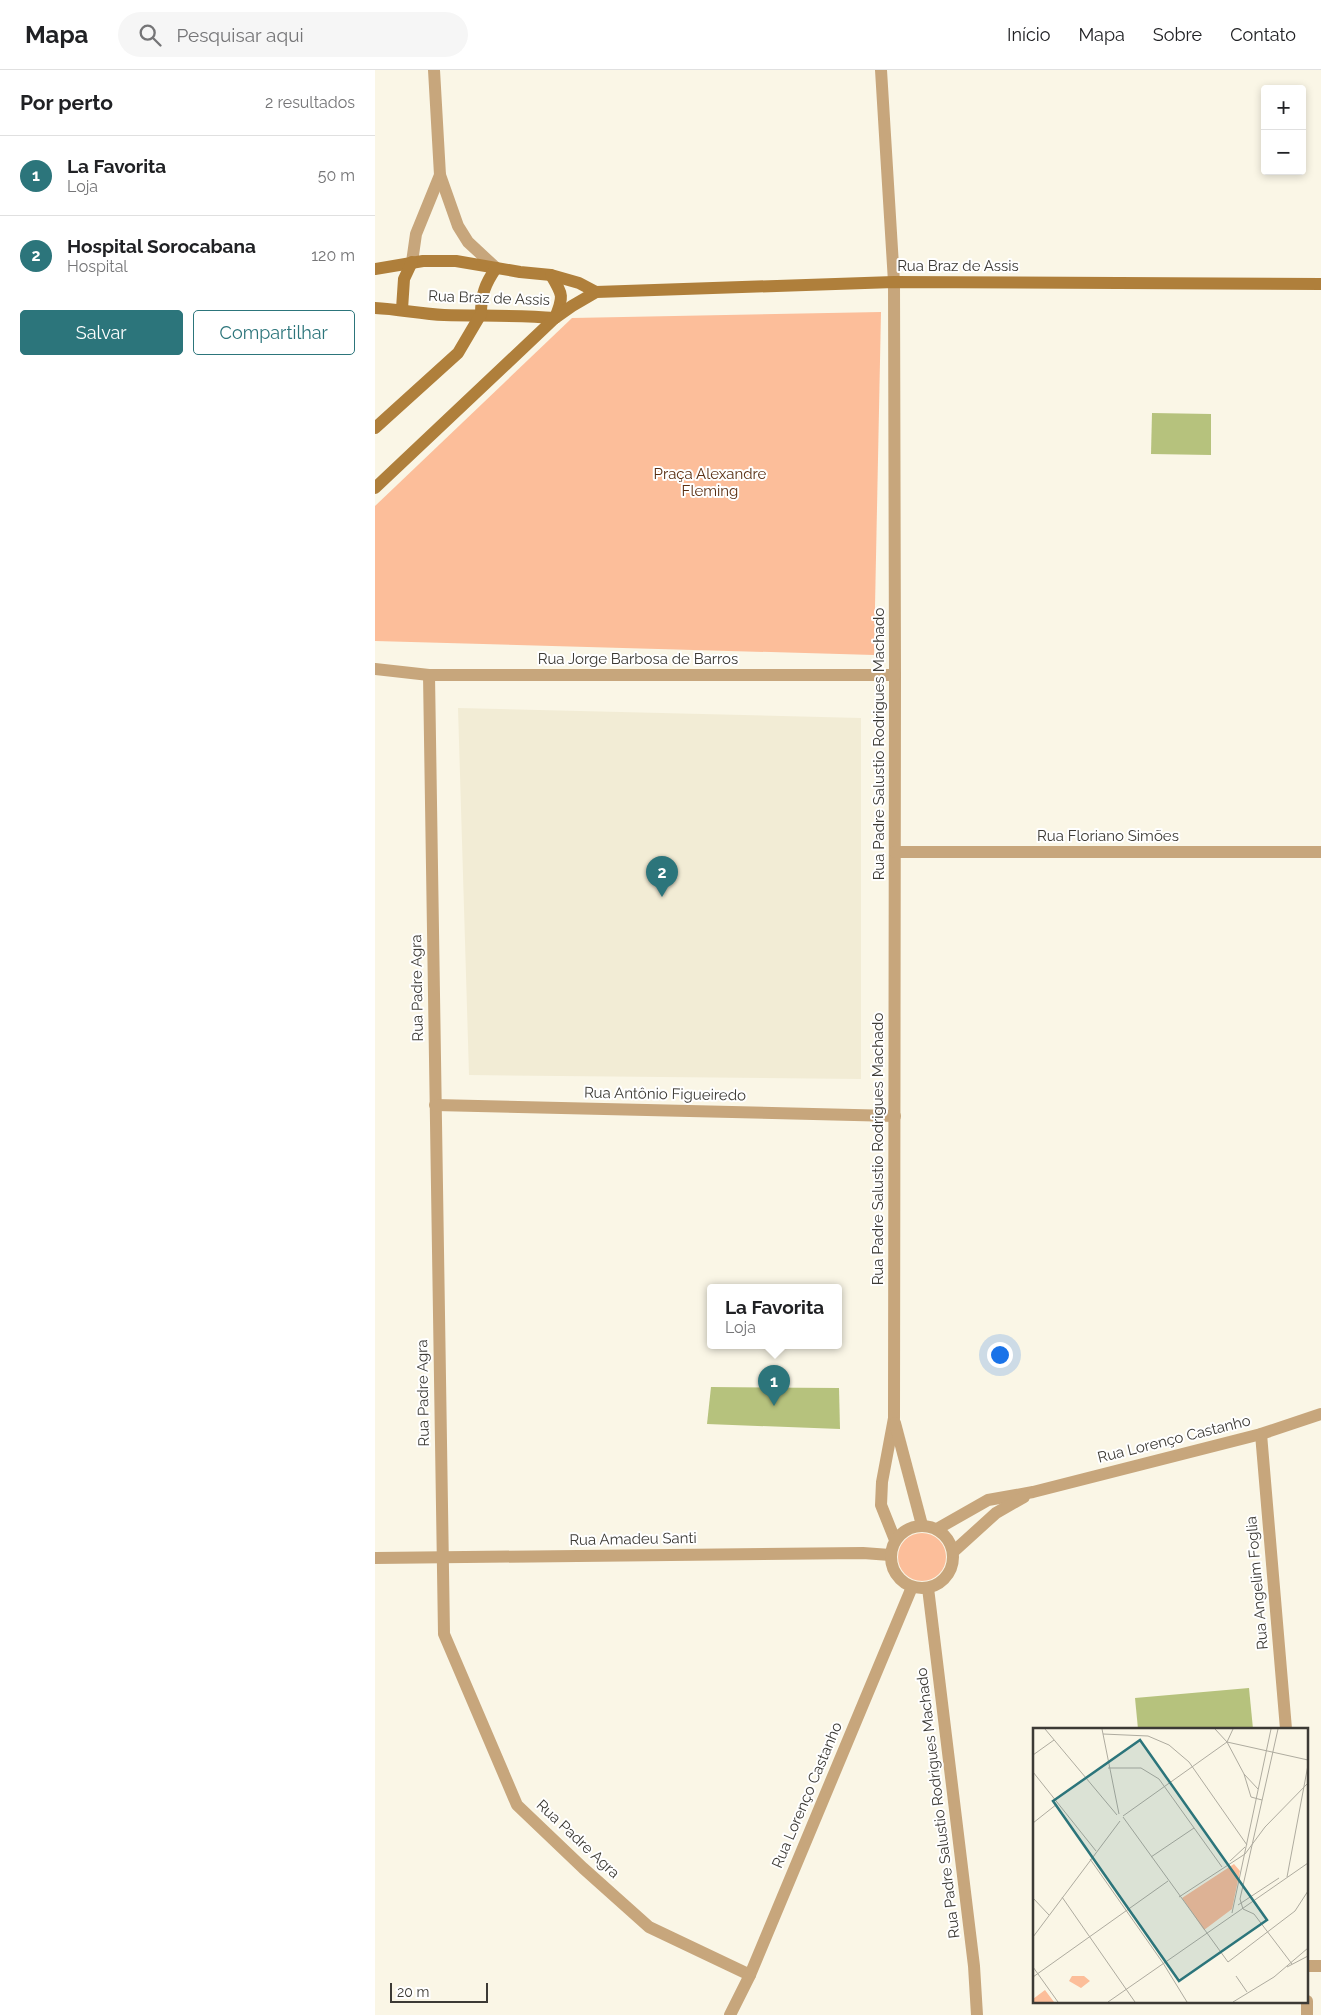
<!DOCTYPE html>
<html lang="pt">
<head>
<meta charset="utf-8">
<style>
  body { margin:0; font-family:Raleway,sans-serif; background:#f6f6f6; color:#202124 }
  .controls { position:absolute; right:15px; top:15px; display:grid; overflow:hidden; border-radius:5px; box-shadow:0 2px 8px #0003 }
  .controls button { width:45px; height:45px; display:grid; place-items:center; padding:0; border:0; border-bottom:1px solid #e0e0e0; background:#fff; color:#202124; font:25px sans-serif }
  .scale { position:absolute; left:15px; bottom:12px; width:98px; box-sizing:border-box; padding-left:5px; border:2px solid #3c3a35; border-top:0; font-size:14px; line-height:18px; white-space:nowrap; color:#3c3a35; -webkit-text-stroke:4px #fff; paint-order:stroke }
  .you { position:absolute; left:624px; top:1284px; width:18px; height:18px; margin:-12px; border:4px solid #fff; border-radius:50%; background:#1a73e8; box-shadow:0 0 0 8px #1a73e833 }
  .badge { display:grid; place-items:center; width:32px; height:32px; border-radius:50%; background:#2c757b; color:#fff; font-size:16px; font-weight:700 }
  .pin { position:absolute; translate:-50% -41px; filter:drop-shadow(0 1px 2px #0008) }
  .pin::after { content:''; position:absolute; top:26px; width:18px; height:15px; background:inherit; clip-path:polygon(0 0,100% 0,50% 100%) }
  .popup { position:absolute; left:332px; top:1214px; width:135px; height:65px; box-sizing:border-box; display:grid; place-content:center; border-radius:5px; background:#fff; filter:drop-shadow(0 1px 4px #0005); font-size:16px; white-space:nowrap; color:#757577 }
  .popup b { font-size:19px; color:#202124 }
  .popup::after { content:''; position:absolute; left:50%; top:100%; margin-left:-10px; border:10px solid transparent; border-top-color:#fff }
  .list { margin:0; padding:0; list-style:none }
  h2 { display:flex; justify-content:space-between; align-items:center; height:65px; margin:0; padding:0 20px; font-size:21px }
  h2 small { font-size:16px; font-weight:400; color:#757577 }
  .list li { display:grid; grid-template-columns:32px 1fr auto; gap:15px; align-items:center; box-sizing:border-box; height:80px; padding:0 20px; border-top:1px solid #e0e0e0 }
  .list b { display:block; font-size:19px; white-space:nowrap }
  .list p { margin:0; font-size:16px; white-space:nowrap; color:#757577 }
  .list em { font-size:16px; font-style:normal; color:#757577 }
  .actions { display:flex; gap:10px; padding:15px 20px }
  .actions a { flex:1; padding:11px 0; border:1px solid #2c757b; border-radius:5px; text-align:center; font-size:18px; color:#2c757b }
  .actions .main { background:#2c757b; color:#fff }
  .icon { flex:none; width:28px; height:28px; fill:none; stroke:currentColor; stroke-width:2; stroke-linecap:round; stroke-linejoin:round }
  .map { position:relative; flex:none; width:946px; height:1945px; overflow:hidden }
  header { display:flex; align-items:center; gap:30px; box-sizing:border-box; height:70px; padding:0 25px; background:#fff; border-bottom:1px solid #e0e0e0 }
  header strong { font-size:24px }
  nav { display:flex; gap:28px; margin-inline-start:auto; font-size:18px }
  .search { width:350px; height:45px; background:#f6f6f6; display:flex; align-items:center; gap:12px; box-sizing:border-box; padding:0 18px; border-radius:28px; color:#757577; font-size:19px }
  main { display:flex }
  aside { flex:1; background:#fff }
  .map>svg:first-child { display:block }
</style>
</head>
<body>
<header>
<strong>Mapa</strong>
<div class="search"><svg class="icon" aria-label="search" viewBox="0 0 24 24"><circle cx="10" cy="10" r="6"/><path d="M15 15l6 6"/></svg>Pesquisar aqui</div>
<nav><a>Início</a><a>Mapa</a><a>Sobre</a><a>Contato</a></nav>
</header>
<main>
<aside>
<h2>Por perto<small>2 resultados</small></h2>
<ul class="list">
<li><span class="badge">1</span><div><b>La Favorita</b><p>Loja</p></div><em>50 m</em></li>
<li><span class="badge">2</span><div><b>Hospital Sorocabana</b><p>Hospital</p></div><em>120 m</em></li>
</ul>
<div class="actions"><a class="main">Salvar</a><a>Compartilhar</a></div>
</aside>
<div class="map">
<svg width="946" height="1945" viewBox="0 0 946 1945">
  <rect width="100%" height="100%" fill="#faf6e6"/>
  <polygon fill="#f2ecd5" points="83,638 486,648 486,1009 94,1005"/>
  <g fill="#fcbe9a">
    <polygon points="506,242 499,585 0,571 0,436 197,248"/>
    <circle cx="547" cy="1487" r="24"/>
  </g>
  <g fill="#b6c27d">
    <polygon points="777,343 836,344 836,385 776,384"/>
    <polygon points="336,1317 464,1318 465,1359 332,1354"/>
    <polygon points="874,1618 878,1659 763,1659 760,1628"/>
  </g>
  <g fill="none" stroke-linecap="round" stroke-linejoin="round">
    <g stroke="#c7a67c" stroke-width="12">
      <polyline points="59,0 65,105 83,156 93,172 121,198"/>
      <polyline points="506,0 519,212"/>
      <polyline points="37,192 41,164 65,105"/>
      <polyline points="54,605 69,1564 142,1735 208,1798 274,1857 375,1905"/>
      <polyline points="60,1035 520,1046"/>
      <polyline points="886,1364 911,1659"/>
      <polyline points="0,1488 488,1483 515,1485"/>
      <polyline points="553,1518 599,1896 602,1945"/>
      <polyline points="932,1896 946,1896"/>
      <polyline points="932,1931 932,1945"/>
    </g>
    <g stroke="#c7a67c" stroke-width="12">
      <polyline points="519,212 520,605 519,1348 507,1412 506,1435 520,1470"/>
      <polyline points="0,599 54,605 520,605"/>
      <polyline points="520,782 946,782"/>
      <polyline points="520,1353 547,1455"/>
      <circle cx="547" cy="1487" r="31"/>
      <polyline points="562,1459 613,1430 658,1422 886,1364 946,1344"/>
      <polyline points="578,1482 621,1443 649,1427"/>
      <polyline points="355,1945 375,1905 537,1517"/>
    </g>
    <g stroke="#af7f3b" stroke-width="12">
      <polyline points="0,199 48,191 81,191 145,202 176,205 204,213 221,222"/>
      <path d="M176 205C188 225 189 226 180 248"/>
      <path d="M0 238C23 239 46 244 69 245 106 246 143 245 180 248"/>
      <polyline points="27,239 29,209 37,192"/>
      <path d="M106 244C106 225 110 214 121 198"/>
      <polyline points="0,358 83,283 106,244"/>
      <polyline points="0,418 180,248 197,236 221,222 519,212 946,214"/>
    </g>
  </g>
  <g text-anchor="middle" dominant-baseline="central" stroke-width="4" stroke-linejoin="round" paint-order="stroke">
    <g font-size="15" fill="#3c3a35" stroke="#fff">
      <text x="583" y="196">Rua Braz de Assis</text>
      <text transform="translate(114 228) rotate(2)">Rua Braz de Assis</text>
      <text x="263" y="589">Rua Jorge Barbosa de Barros</text>
      <text transform="translate(504 674) rotate(-90)">Rua Padre Salustio Rodrigues Machado</text>
      <text x="733" y="766">Rua Floriano Simões</text>
      <text transform="translate(42 918) rotate(-91)">Rua Padre Agra</text>
      <text transform="translate(290 1024) rotate(1)">Rua Antônio Figueiredo</text>
      <text transform="translate(503 1079) rotate(-90)">Rua Padre Salustio Rodrigues Machado</text>
      <text transform="translate(48 1323) rotate(-91)">Rua Padre Agra</text>
      <text transform="translate(799 1369) rotate(-14)">Rua Lorenço Castanho</text>
      <text transform="translate(258 1469) rotate(-1)">Rua Amadeu Santi</text>
      <text transform="translate(882 1513) rotate(-95)">Rua Angelim Foglia</text>
      <text transform="translate(432 1725) rotate(-67)">Rua Lorenço Castanho</text>
      <text transform="translate(563 1733) rotate(-97)">Rua Padre Salustio Rodrigues Machado</text>
      <text transform="translate(203 1769) rotate(43)">Rua Padre Agra</text>
    </g>
    <g font-size="15" fill="#5a3014" stroke="#fff">
      <text x="335" y="404">Praça Alexandre<tspan x="335" dy="17">Fleming</tspan></text>
    </g>
  </g>
  <g transform="translate(658 1658)">
    <rect width="275" height="275" fill="#faf6e6"/>
    <path d="M201 136 207 143 199 181 171 202 149 170ZM51 248 57 253 48 260 36 253 39 248ZM12 262 21 274H0V271Z" fill="#fcbe9a"/>
    <path fill="none" stroke="#aeab9f" stroke-width="1" d="M12 1 84 87M69 1 86 86M182 1 194 14 211 46 218 69 229 72M70 6 115 8 136 17 156 34 214 117M194 14 275 32M0 27 21 12M75 40H108L126 51 189 139M0 44 63 123M211 46 225 61M90 88 194 14 200 1M90 89 195 234 262 183 275 163M0 95 24 76M118 129 161 100M57 131 130 235M197 133 212 119M254 149 275 37M29 169 102 274M146 169 212 126 232 99 275 55M0 170 16 187M205 177 246 150M210 181 221 186 259 236M210 181 207 171 245 1M199 185 238 1M0 209 87 93M130 235 154 274M0 239 25 274M254 239 275 228M203 248 214 264M0 249 135 153M75 274 275 135M200 274 241 249 275 220"/>
    <path fill="#2c757b" fill-opacity="0.15" stroke="#2c757b" stroke-width="2.5" d="M107 12 234 192 146 253 20 73Z"/>
    <rect width="275" height="275" fill="none" stroke="#3c3a35" stroke-width="2.5"/>
  </g>
</svg>
<div class="controls">
<button>+</button>
<button>−</button>
</div>
<div class="scale">20 m</div>
<div class="you"></div>
<div class="pin badge" style="left:399px;top:1336px">1</div>
<div class="popup"><b>La Favorita</b>Loja</div>
<div class="pin badge" style="left:287px;top:827px">2</div>
</div>
</main>
</body>
</html>
